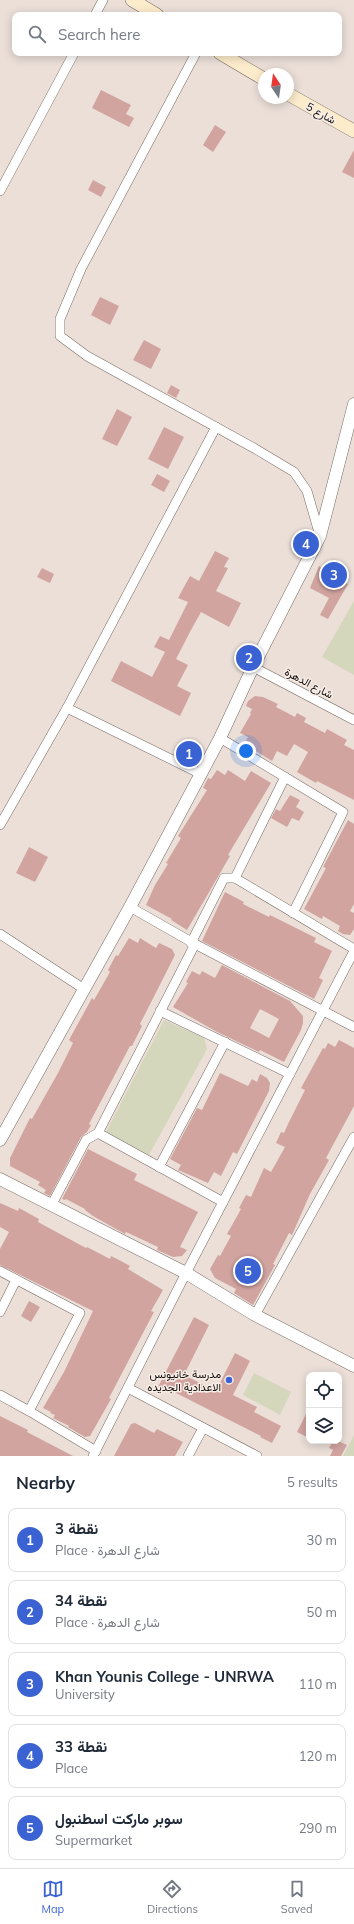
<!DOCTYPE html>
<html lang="en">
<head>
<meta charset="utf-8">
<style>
  body { margin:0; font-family:Mulish,Vazirmatn,sans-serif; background:#f6f6f7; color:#1f2937 }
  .controls { position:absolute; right:12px; bottom:12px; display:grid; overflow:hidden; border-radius:8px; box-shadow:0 2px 10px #0003 }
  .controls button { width:36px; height:36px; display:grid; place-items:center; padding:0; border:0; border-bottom:1px solid #e0e1e3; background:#fff; color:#1f2937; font:20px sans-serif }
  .compass { position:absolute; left:258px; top:68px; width:36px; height:36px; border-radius:50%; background:#fff; box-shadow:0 2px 10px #0003; rotate:347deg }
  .you { position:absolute; left:246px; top:751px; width:14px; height:14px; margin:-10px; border:3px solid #fff; border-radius:50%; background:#1a73e8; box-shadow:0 0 0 6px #1a73e833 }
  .badge { display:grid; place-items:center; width:26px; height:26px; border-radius:50%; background:#3b62d3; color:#fff; font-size:13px; font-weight:700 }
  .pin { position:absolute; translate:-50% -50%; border:2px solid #fff; box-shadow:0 1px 4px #0006 }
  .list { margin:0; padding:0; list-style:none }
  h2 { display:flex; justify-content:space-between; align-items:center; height:52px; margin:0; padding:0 16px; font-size:17px }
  h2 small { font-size:13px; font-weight:400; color:#747a83 }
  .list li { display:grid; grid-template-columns:26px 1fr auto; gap:12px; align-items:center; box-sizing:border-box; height:64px; margin:0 8px 8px; padding:0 8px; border:1px solid #e0e1e3; border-radius:8px }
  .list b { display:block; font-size:15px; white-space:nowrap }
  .list p { margin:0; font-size:13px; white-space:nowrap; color:#747a83 }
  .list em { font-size:13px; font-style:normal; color:#747a83 }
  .icon { flex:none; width:22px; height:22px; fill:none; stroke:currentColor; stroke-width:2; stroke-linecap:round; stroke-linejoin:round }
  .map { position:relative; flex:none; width:354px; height:1456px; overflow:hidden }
  .search { position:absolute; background:#fff; box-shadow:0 2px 10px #0003; left:12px; right:12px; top:12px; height:44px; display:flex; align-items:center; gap:10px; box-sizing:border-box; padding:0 14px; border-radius:8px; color:#747a83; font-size:15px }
  .sheet { height:412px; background:#fff }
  nav { display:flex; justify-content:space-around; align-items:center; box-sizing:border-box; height:56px; border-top:1px solid #e0e1e3; background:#fff; font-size:11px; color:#747a83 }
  nav a { display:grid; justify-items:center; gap:2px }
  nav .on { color:#3b62d3 }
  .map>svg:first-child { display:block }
</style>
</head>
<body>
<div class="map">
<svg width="354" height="1456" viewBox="0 0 354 1456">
  <rect width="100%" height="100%" fill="#ebdfd8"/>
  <g fill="#d4d7bb">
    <polygon points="354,601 354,675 322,657"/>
    <polygon points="164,1020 204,1038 207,1049 149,1155 105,1134"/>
    <polygon points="254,1373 291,1392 280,1415 243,1395"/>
    <polygon points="354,1435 354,1456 343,1456"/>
  </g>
  <g fill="#d1a4a0" fill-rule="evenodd">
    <polygon points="101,90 131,105 126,114 134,118 129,127 92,108"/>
    <polygon points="215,125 226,132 213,152 203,145"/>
    <polygon points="354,150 354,178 342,172"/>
    <polygon points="93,180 106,187 101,197 88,190"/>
    <polygon points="100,297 119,306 110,325 91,315"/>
    <polygon points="144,340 161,349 151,369 133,360"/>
    <polygon points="171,385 180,390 176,398 167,393"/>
    <polygon points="117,409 132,417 117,446 102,439"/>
    <polygon points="164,427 184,437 168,469 148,459"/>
    <polygon points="157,474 170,481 164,492 151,485"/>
    <polygon points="215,551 229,558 224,567 228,568 216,591 241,603 229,627 201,612 191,630 176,659 188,665 177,686 191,693 180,716 111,681 121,661 152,677 165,652 154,647 160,636 169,640 188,602 178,598 190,576 199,581"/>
    <polygon points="319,566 348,584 328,619 320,615 329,598 310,588"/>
    <polygon points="42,568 54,574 50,583 37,577"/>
    <polygon points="255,696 263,697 278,704 276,707 295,717 297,713 306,718 304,722 325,733 327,729 347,740 344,745 354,750 354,800 317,781 316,783 297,772 308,752 294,744 287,756 277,751 272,761 244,744 248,737 240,733 251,714 250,713 252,709 246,706 248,701"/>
    <polygon points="217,770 225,775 228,770 245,781 251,771 271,783 228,855 230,856 187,930 171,920 172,919 146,905 155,885 168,864 166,863 181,838 178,836 207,790 203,788 208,778 211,779"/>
    <polygon points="290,795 300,800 296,807 304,812 299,821 292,818 287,827 271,818 276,809 280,811"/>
    <polygon points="348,820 354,824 354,904 350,911 354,913 354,929 350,935 343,934 338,931 340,926 323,916 322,919 304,909 326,868 323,867"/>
    <polygon points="29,847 48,857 35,882 16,873"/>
    <polygon points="225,892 244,902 243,904 269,917 270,915 316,938 314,942 332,951 319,978 323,980 314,999 202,941"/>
    <polygon points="129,938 138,943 140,938 156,948 159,943 172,949 175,955 140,1024 142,1026 132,1046 130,1046 89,1124 91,1125 87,1132 81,1137 50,1196 44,1193 46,1190 38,1185 40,1182 10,1166 10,1158 30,1118 32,1119 58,1073 73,1043 69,1040 92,998 94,1000 110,972 108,970 116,955 118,956"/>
    <path d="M222 965 290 1001 303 1016V1023L301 1030 284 1062 260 1050 259 1052 217 1032 173 1007 188 983 186 982 192 971 200 975 202 971 215 978ZM260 1009 279 1019 269 1038 250 1028Z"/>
    <polygon points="339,1040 354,1048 354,1106 326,1158 329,1160 310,1194 292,1235 289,1233 273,1264 275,1265 253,1305 234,1293 236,1289 215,1278 210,1269 218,1255 220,1256 231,1236 227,1234 241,1209 239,1208 246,1195 251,1197 264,1168 271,1172 285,1147 276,1143 281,1132 284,1133 288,1124 305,1090 301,1088 323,1048 325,1049 328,1043 335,1047"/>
    <polygon points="220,1073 248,1086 252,1079 257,1082 260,1074 267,1078 270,1083 269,1091 237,1154 233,1152 221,1176 214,1172 208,1183 178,1170 181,1165 170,1159 197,1108 202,1110"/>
    <polygon points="88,1149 137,1174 134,1180 198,1212 180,1247 187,1250 182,1256 173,1257 157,1250 158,1247 126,1232 125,1234 93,1216 85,1210 85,1209 66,1199 65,1200 62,1199"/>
    <polygon points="0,1203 18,1211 19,1208 39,1219 38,1222 86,1248 87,1247 110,1259 111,1256 121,1261 130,1266 128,1269 163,1290 151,1311 154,1312 109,1398 111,1399 90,1436 85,1437 68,1427 69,1426 53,1418 55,1415 50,1413 51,1412 43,1408 64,1372 93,1311 0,1265 0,1249 9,1232 0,1227"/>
    <polygon points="29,1301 40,1307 31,1322 21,1316"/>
    <polygon points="194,1317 209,1325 184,1375 216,1391 235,1353 250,1361 233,1395 257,1407 254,1412 281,1426 272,1443 260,1437 261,1436 174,1392 173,1394 158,1387"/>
    <polygon points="309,1408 309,1438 297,1432"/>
    <polygon points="0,1416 28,1430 27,1432 73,1456 0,1456"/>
    <polygon points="135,1423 154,1433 157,1429 183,1442 175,1456 114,1456 131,1424"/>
    <polygon points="333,1441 338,1441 347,1445 341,1456 330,1456 333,1450 329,1448"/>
  </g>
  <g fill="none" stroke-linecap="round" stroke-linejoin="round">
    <g stroke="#766c66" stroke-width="10">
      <g id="minor">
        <polyline points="95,15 103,0"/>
        <polyline points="196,53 81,269 60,319 60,336 87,356 254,448 294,472 307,491 320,536"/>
        <polyline points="0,191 74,53"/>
        <polyline points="253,667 354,720"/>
        <polyline points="67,708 216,427"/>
        <polyline points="220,738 343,812 293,913"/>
        <polyline points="285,777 235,878 354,949"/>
        <polyline points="0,825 67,708 201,774"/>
        <polyline points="130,907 195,944 354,1027"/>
        <polyline points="0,934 84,989"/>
        <polyline points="191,943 224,878 235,878"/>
        <polyline points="195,944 98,1133 223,1202"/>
        <polyline points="160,1011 290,1074"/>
        <polyline points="159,1167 225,1042"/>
        <polyline points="52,1204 86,1140 98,1133"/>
        <polyline points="0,1271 80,1313 29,1411 96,1451"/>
        <polyline points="0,1312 16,1280"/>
        <polyline points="255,1315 354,1137"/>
        <polyline points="128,1388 257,1456"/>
        <polyline points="0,1395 29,1411"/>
        <polyline points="93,1456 186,1273 354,951"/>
        <polyline points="188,1456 203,1428"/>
      </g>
    </g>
    <g stroke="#766c66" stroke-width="13">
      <g id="tertiary">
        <polyline points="0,1140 130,907 220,738 253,667 320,536 354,404"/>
        <polyline points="0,1179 186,1273 255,1315 354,1366"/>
      </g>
    </g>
    <g stroke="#766c66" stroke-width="14">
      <g id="secondary">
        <polyline points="132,0 157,15"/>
        <polyline points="220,53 264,79"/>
        <polyline points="288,94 354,131"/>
      </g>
    </g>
    <use href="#minor" stroke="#fff" stroke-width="9"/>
    <use href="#tertiary" stroke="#fff" stroke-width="12"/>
    <use href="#secondary" stroke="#fceccc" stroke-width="13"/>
  </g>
  <circle fill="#3b62d3" stroke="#f8ede6" stroke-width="1.5" cx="229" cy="1380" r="4"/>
  <g text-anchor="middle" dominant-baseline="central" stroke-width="3" stroke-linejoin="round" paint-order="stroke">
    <g font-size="11" fill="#0f0b09" stroke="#f8ede6">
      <text transform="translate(321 113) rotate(29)">شارع 5</text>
      <text transform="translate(309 683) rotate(28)">شارع الدهرة</text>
    </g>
    <g font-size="11" fill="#0f0b09" stroke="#f8ede6" text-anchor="end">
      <text x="221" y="1374">مدرسة خانيونس<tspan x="221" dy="13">الاعدادية الجديده</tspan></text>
    </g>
  </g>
</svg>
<div class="controls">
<button><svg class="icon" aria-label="locate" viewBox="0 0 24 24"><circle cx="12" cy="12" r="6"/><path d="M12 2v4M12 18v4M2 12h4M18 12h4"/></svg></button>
<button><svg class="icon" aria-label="layers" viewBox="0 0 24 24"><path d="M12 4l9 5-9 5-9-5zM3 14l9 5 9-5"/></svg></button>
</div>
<svg class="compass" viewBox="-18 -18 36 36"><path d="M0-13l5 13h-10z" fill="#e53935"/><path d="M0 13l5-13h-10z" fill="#747a83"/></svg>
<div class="you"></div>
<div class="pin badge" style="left:189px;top:754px">1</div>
<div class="pin badge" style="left:249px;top:658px">2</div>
<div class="pin badge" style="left:334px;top:575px">3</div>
<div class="pin badge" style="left:306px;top:544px">4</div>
<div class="pin badge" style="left:248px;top:1271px">5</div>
<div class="search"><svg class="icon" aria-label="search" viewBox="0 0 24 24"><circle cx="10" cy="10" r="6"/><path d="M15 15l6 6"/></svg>Search here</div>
</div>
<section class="sheet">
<h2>Nearby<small>5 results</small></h2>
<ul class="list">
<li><span class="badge">1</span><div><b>نقطة 3</b><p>Place · شارع الدهرة</p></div><em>30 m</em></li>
<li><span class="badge">2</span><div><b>نقطة 34</b><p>Place · شارع الدهرة</p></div><em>50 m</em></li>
<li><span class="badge">3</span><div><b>Khan Younis College - UNRWA</b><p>University</p></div><em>110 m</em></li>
<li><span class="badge">4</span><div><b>نقطة 33</b><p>Place</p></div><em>120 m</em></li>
<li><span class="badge">5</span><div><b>سوبر ماركت اسطنبول</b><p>Supermarket</p></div><em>290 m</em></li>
</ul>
</section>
<nav>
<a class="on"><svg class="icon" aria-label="map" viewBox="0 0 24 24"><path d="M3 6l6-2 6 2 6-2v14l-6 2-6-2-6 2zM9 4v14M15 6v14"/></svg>Map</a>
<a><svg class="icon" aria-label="directions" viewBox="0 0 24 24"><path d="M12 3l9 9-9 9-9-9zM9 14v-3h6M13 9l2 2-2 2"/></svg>Directions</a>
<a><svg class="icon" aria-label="saved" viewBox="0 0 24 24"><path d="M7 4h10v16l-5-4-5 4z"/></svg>Saved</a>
</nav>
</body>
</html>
